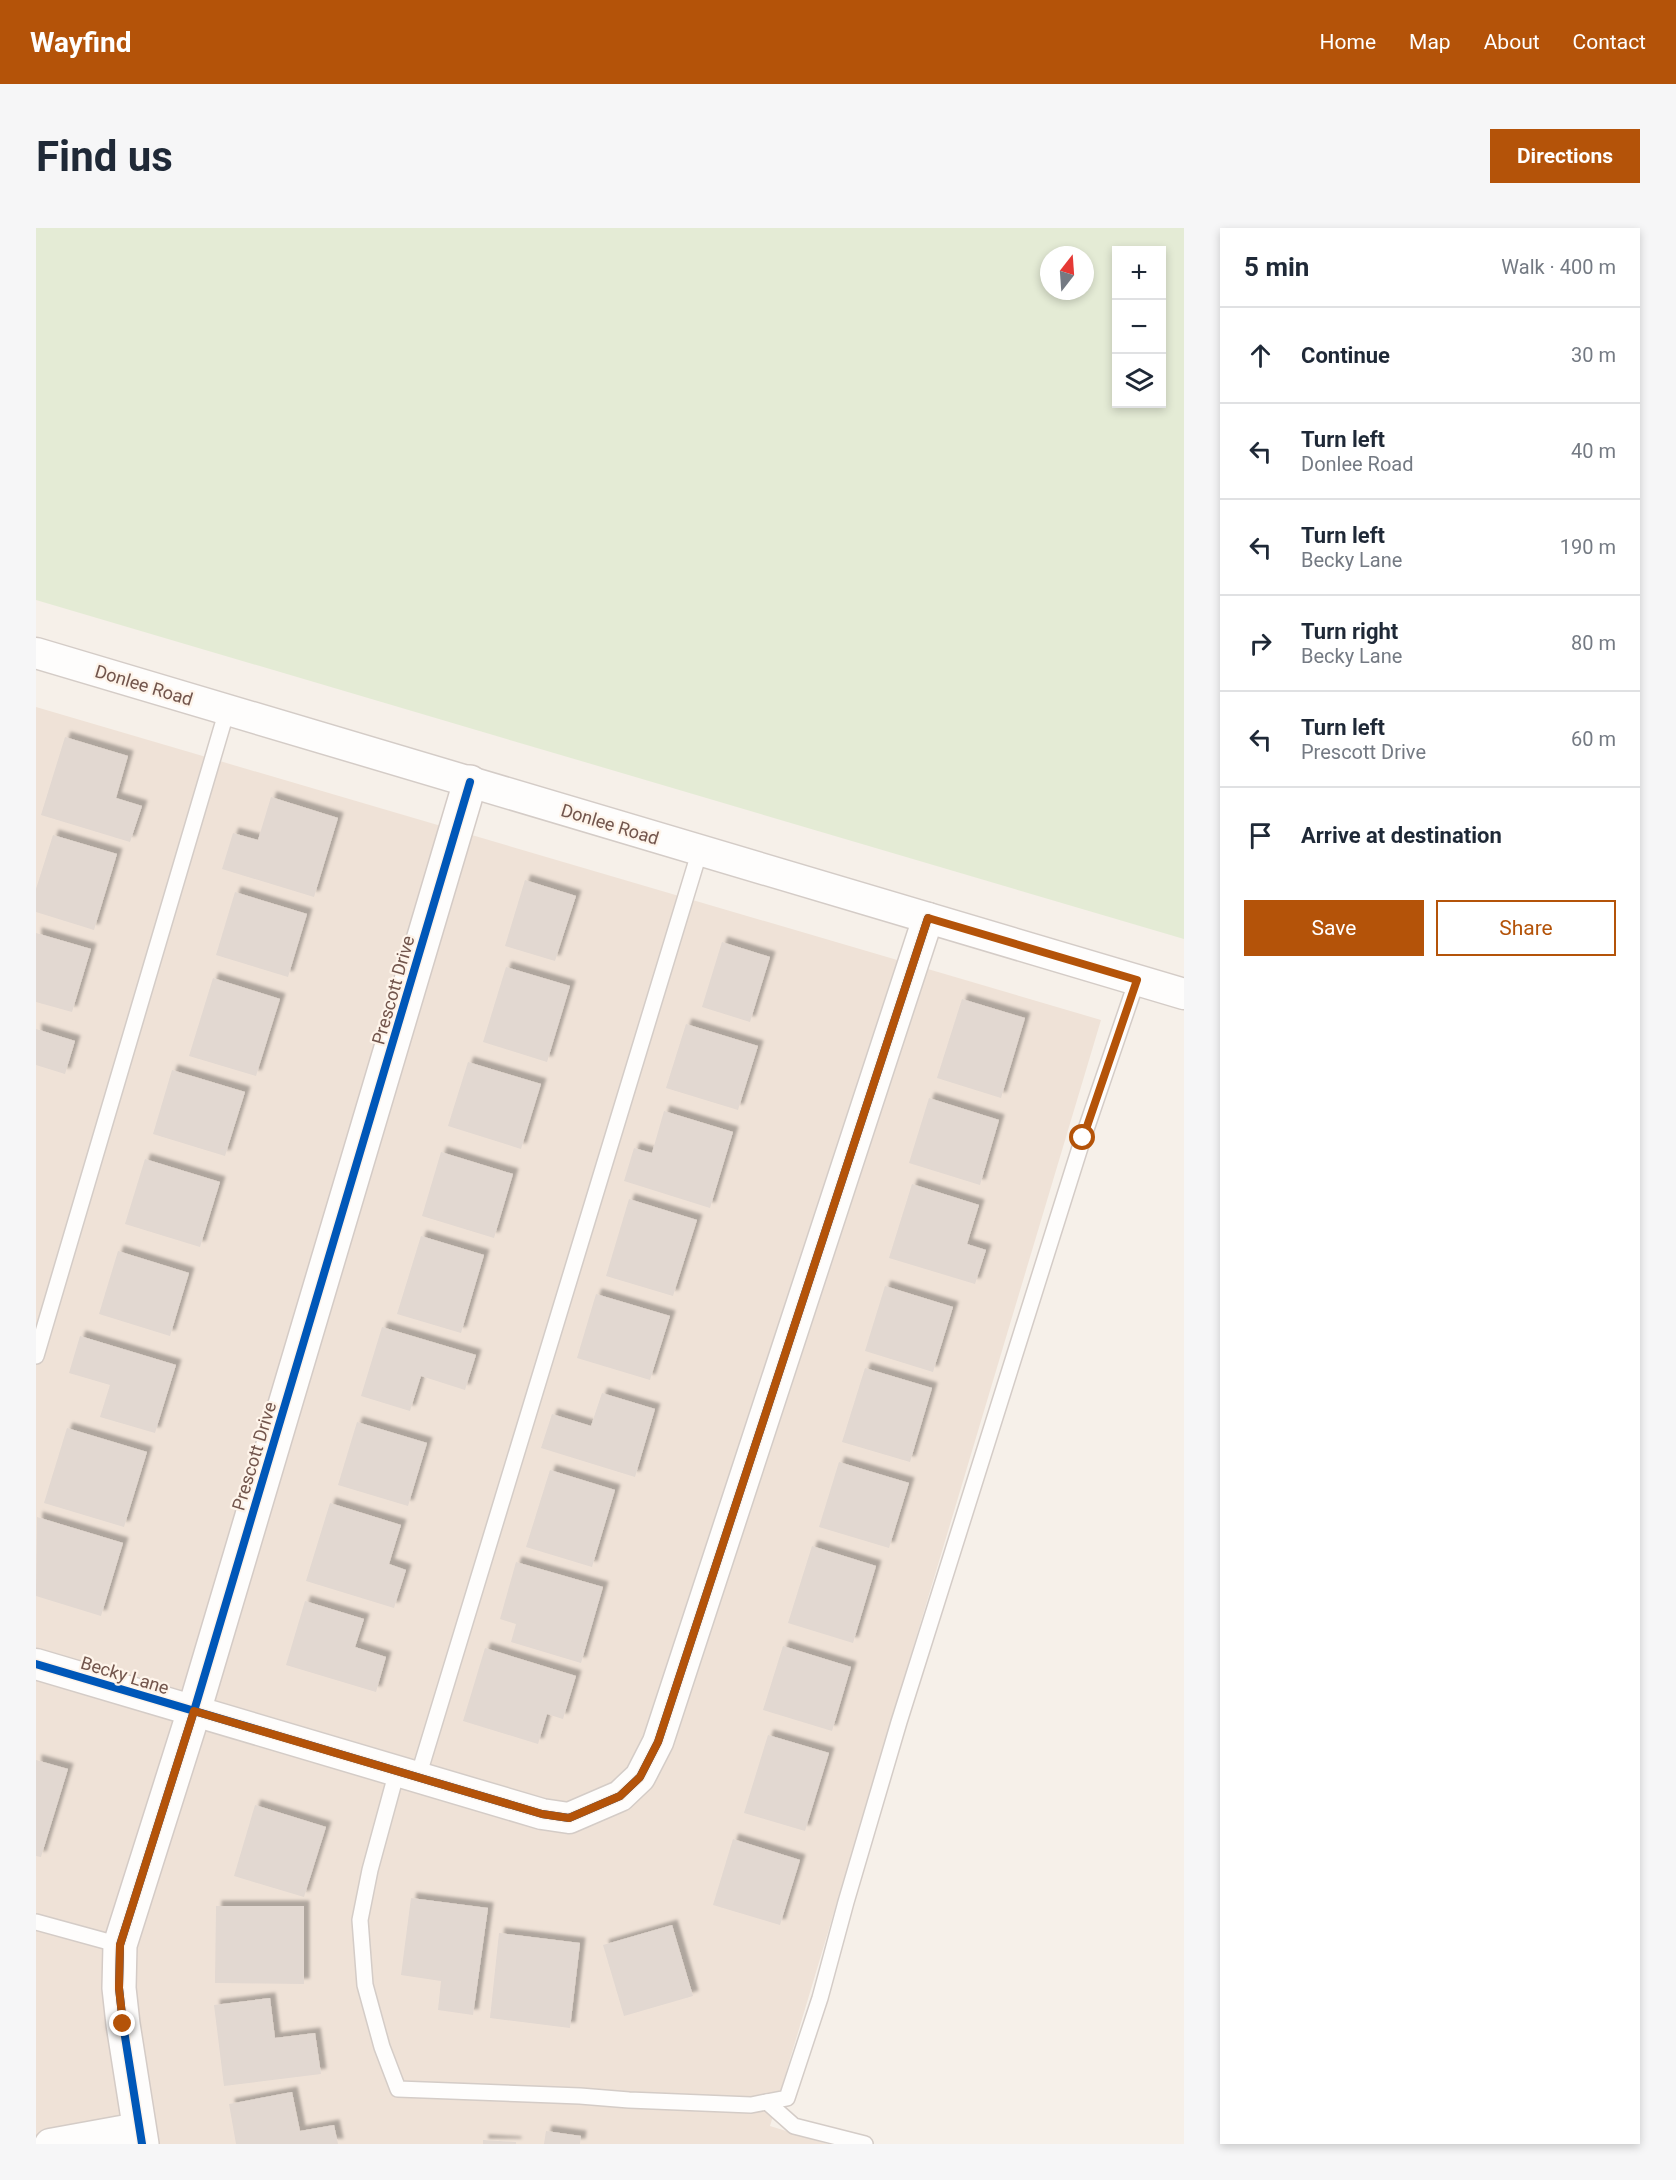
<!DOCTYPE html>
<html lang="en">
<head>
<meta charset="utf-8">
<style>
  body { margin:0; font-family:Roboto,sans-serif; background:#f6f6f7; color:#1f2937 }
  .controls { position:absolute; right:18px; top:18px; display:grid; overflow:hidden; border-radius:0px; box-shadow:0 3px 9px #0003 }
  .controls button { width:54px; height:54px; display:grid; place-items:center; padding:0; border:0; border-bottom:2px solid #e0e1e3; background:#fff; color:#1f2937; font:30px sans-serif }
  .compass { position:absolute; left:1004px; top:18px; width:54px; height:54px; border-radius:50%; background:#fff; box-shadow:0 3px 9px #0003; rotate:17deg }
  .stop { position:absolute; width:18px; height:18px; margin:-14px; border:4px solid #b45309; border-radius:50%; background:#fff }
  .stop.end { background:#b45309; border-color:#fff; box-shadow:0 2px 6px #0008 }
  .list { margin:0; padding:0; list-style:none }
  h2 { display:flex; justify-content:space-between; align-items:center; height:78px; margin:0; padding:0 24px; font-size:26px }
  h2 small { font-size:20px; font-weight:400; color:#747a83 }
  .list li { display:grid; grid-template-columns:39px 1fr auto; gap:18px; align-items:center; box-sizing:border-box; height:96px; padding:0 24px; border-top:2px solid #e0e1e3 }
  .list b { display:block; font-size:22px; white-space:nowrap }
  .list p { margin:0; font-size:20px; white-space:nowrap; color:#747a83 }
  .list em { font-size:20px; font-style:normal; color:#747a83 }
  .actions { display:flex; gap:12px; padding:18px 24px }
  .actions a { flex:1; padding:14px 0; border:2px solid #b45309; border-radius:0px; text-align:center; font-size:21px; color:#b45309 }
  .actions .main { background:#b45309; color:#fff }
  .icon { flex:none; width:33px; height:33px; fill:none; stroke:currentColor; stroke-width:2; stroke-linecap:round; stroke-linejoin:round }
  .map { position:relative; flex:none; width:1148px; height:1916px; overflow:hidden; border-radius:0px }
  header { display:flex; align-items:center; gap:36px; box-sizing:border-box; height:84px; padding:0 30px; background:#b45309; color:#fff }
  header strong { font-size:28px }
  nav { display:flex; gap:33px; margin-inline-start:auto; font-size:21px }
  .intro { display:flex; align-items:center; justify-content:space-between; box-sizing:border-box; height:144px; padding:0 36px }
  h1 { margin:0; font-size:42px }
  .button { padding:15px 27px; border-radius:0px; background:#b45309; color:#fff; font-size:21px; font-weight:700 }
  main { display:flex; gap:36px; padding:0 36px }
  aside { flex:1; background:#fff; border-radius:0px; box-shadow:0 3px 9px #0003 }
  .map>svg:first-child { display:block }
</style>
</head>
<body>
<header>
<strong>Wayfind</strong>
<nav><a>Home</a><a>Map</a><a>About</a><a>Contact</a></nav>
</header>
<div class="intro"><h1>Find us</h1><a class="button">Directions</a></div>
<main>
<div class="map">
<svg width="1148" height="1916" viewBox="0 0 1148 1916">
  <defs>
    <filter id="shadow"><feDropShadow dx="5.5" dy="-5.5" stdDeviation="1.5" flood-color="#0004"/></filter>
  </defs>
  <rect width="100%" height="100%" fill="#f6f0e9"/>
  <polygon fill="#efe2d7" points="0,479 1065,792 734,1898 792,1916 0,1916"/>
  <path fill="#e4ebd5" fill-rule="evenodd" d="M0 0H1148V711L0 372ZM1080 22H1126V176H1080ZM1013 27H1049V63H1013Z"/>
  <g fill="#e2d8d1" filter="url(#shadow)">
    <polygon points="29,509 92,528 80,570 106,578 94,614 5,587"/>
    <polygon points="235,569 302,590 278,669 186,641 197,605 222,612"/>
    <polygon points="17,607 81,626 58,702 0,684 0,661"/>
    <polygon points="489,652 540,668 519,733 469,718"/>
    <polygon points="199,664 271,686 252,749 180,727"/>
    <polygon points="0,705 55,721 36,784 0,774"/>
    <polygon points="686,714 734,729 714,794 666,779"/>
    <polygon points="470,739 534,758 511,834 447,814"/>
    <polygon points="177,750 244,771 220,848 153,828"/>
    <polygon points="926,771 989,790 965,870 901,850"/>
    <polygon points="650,796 722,818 702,882 630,860"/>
    <polygon points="0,801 39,813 29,846 0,837"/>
    <polygon points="432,834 505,856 485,921 412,898"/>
    <polygon points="136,842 209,864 189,928 117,906"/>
    <polygon points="893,870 963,892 944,957 873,935"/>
    <polygon points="628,883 697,904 674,980 588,953 598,920 616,925"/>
    <polygon points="405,924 477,946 458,1010 386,988"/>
    <polygon points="109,931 184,954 164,1019 89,996"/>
    <polygon points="876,956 943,977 931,1016 950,1022 939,1056 853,1030"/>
    <polygon points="593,971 661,992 637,1068 570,1048"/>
    <polygon points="385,1008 448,1027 425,1105 361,1086"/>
    <polygon points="82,1023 153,1045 134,1108 63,1086"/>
    <polygon points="849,1058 917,1079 897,1144 829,1123"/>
    <polygon points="560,1066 634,1088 614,1152 541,1130"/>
    <polygon points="346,1099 440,1127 429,1162 385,1148 374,1183 325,1168"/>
    <polygon points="44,1108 140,1137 119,1205 64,1189 74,1157 33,1145"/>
    <polygon points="829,1140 896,1160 874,1234 806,1214"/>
    <polygon points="566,1165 619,1181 599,1249 505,1220 516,1186 555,1198"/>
    <polygon points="321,1194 391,1215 372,1278 302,1257"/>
    <polygon points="31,1200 111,1224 88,1299 8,1275"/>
    <polygon points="803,1234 873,1255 853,1320 783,1299"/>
    <polygon points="514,1242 579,1262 556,1339 490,1319"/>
    <polygon points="294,1275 365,1297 353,1336 370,1342 358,1380 270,1353"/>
    <polygon points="1,1289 87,1315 65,1388 0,1368"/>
    <polygon points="776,1318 840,1338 817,1415 752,1395"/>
    <polygon points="480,1334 567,1359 545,1435 475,1414 480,1396 464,1391"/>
    <polygon points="269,1373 328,1391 319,1419 350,1429 340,1464 250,1437"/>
    <polygon points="747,1418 815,1439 796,1503 727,1482"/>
    <polygon points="449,1420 540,1448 527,1491 511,1486 502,1516 427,1493"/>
    <polygon points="732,1507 793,1525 769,1603 708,1585"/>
    <polygon points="0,1532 32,1541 5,1629 0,1628"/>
    <polygon points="219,1577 290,1599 268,1669 198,1648"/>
    <polygon points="697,1611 764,1632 744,1697 677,1677"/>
    <polygon points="375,1670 452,1680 437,1787 402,1782 405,1753 365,1747"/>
    <polygon points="180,1678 268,1678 268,1756 179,1755"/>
    <polygon points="636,1697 657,1768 588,1788 567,1717"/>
    <polygon points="463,1705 544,1715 534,1800 454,1790"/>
    <polygon points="234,1770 239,1810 279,1805 285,1846 188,1858 178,1777"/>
    <polygon points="256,1864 264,1903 298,1897 302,1916 200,1916 193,1876"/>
    <polygon points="510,1903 545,1908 544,1916 508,1916"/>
    <polygon points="447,1912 480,1914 480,1916 447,1916"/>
  </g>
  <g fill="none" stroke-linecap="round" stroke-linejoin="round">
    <g stroke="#d4ccc7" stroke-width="18">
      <g id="lane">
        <polyline points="0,1128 191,482"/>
        <polyline points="361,1543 334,1642 324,1692 329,1757 346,1819 362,1861 544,1868 593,1872 715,1877 751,1870 784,1770 810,1674 863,1494 1047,910 1101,752"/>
        <polyline points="382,1549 664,622"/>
        <polyline points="0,1694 84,1717"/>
        <polyline points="731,1874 758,1898 829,1916"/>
      </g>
    </g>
    <g stroke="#d4ccc7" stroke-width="33">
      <g id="street">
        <polyline points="0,425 1148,766"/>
        <polyline points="0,1436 506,1586 533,1590 584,1568 604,1549 622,1514 892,690"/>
        <polyline points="14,1916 102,1900"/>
      </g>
    </g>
    <g stroke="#d4cbc6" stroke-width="36">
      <polyline id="secondary" points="106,1916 87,1796 83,1760 84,1717 158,1483 434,554"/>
    </g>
    <use href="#lane" stroke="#fefdfc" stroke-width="15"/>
    <use href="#street" stroke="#fefdfc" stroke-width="30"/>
    <use href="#secondary" stroke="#fefdfc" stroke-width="33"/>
    <g stroke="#fef4ea" stroke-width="11">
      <g id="cycleway">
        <polyline points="0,1436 506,1586 533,1590 584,1568 604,1549 622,1514 892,690"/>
        <polyline points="106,1916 87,1796 83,1760 84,1717 158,1483 434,554"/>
      </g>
    </g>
    <use href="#cycleway" stroke="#0057b8" stroke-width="8"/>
  </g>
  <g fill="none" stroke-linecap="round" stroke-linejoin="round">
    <polyline stroke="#b45309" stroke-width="8" points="87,1796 83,1760 84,1717 158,1483 506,1586 533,1590 584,1568 604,1549 622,1514 892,690 1101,752 1047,910"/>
  </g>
  <g text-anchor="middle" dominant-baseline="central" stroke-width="4.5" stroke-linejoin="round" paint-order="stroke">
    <g font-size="18" fill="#72554c" stroke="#fef4ea">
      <text transform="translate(108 457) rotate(17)">Donlee Road</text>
      <text transform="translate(574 596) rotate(17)">Donlee Road</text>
      <text transform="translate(357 762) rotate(-74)">Prescott Drive</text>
      <text transform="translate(218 1228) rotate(-73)">Prescott Drive</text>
      <text transform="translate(89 1447) rotate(17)">Becky Lane</text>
    </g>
  </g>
</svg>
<div class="controls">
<button>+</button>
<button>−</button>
<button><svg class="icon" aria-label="layers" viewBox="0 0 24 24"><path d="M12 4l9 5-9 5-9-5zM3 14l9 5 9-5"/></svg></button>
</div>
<svg class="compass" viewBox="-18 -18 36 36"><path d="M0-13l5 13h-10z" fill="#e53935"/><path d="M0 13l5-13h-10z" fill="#747a83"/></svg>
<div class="stop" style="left:1047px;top:910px"></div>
<div class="stop end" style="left:87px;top:1796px"></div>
</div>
<aside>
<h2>5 min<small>Walk · 400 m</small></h2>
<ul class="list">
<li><svg class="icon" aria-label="ahead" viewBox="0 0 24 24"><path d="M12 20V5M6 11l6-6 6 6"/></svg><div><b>Continue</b></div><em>30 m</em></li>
<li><svg class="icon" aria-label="left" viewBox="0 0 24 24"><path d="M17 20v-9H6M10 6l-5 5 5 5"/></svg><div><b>Turn left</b><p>Donlee Road</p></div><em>40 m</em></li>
<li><svg class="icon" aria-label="left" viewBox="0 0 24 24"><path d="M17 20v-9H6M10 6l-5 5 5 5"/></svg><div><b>Turn left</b><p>Becky Lane</p></div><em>190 m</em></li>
<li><svg class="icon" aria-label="right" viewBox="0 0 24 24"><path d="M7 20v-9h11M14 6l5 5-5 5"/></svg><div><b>Turn right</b><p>Becky Lane</p></div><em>80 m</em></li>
<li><svg class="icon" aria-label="left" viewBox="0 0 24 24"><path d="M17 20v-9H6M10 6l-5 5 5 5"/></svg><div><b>Turn left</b><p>Prescott Drive</p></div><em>60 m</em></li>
<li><svg class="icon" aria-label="arrive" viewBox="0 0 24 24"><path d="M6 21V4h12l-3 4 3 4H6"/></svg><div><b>Arrive at destination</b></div></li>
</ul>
<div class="actions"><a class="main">Save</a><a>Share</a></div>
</aside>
</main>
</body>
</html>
